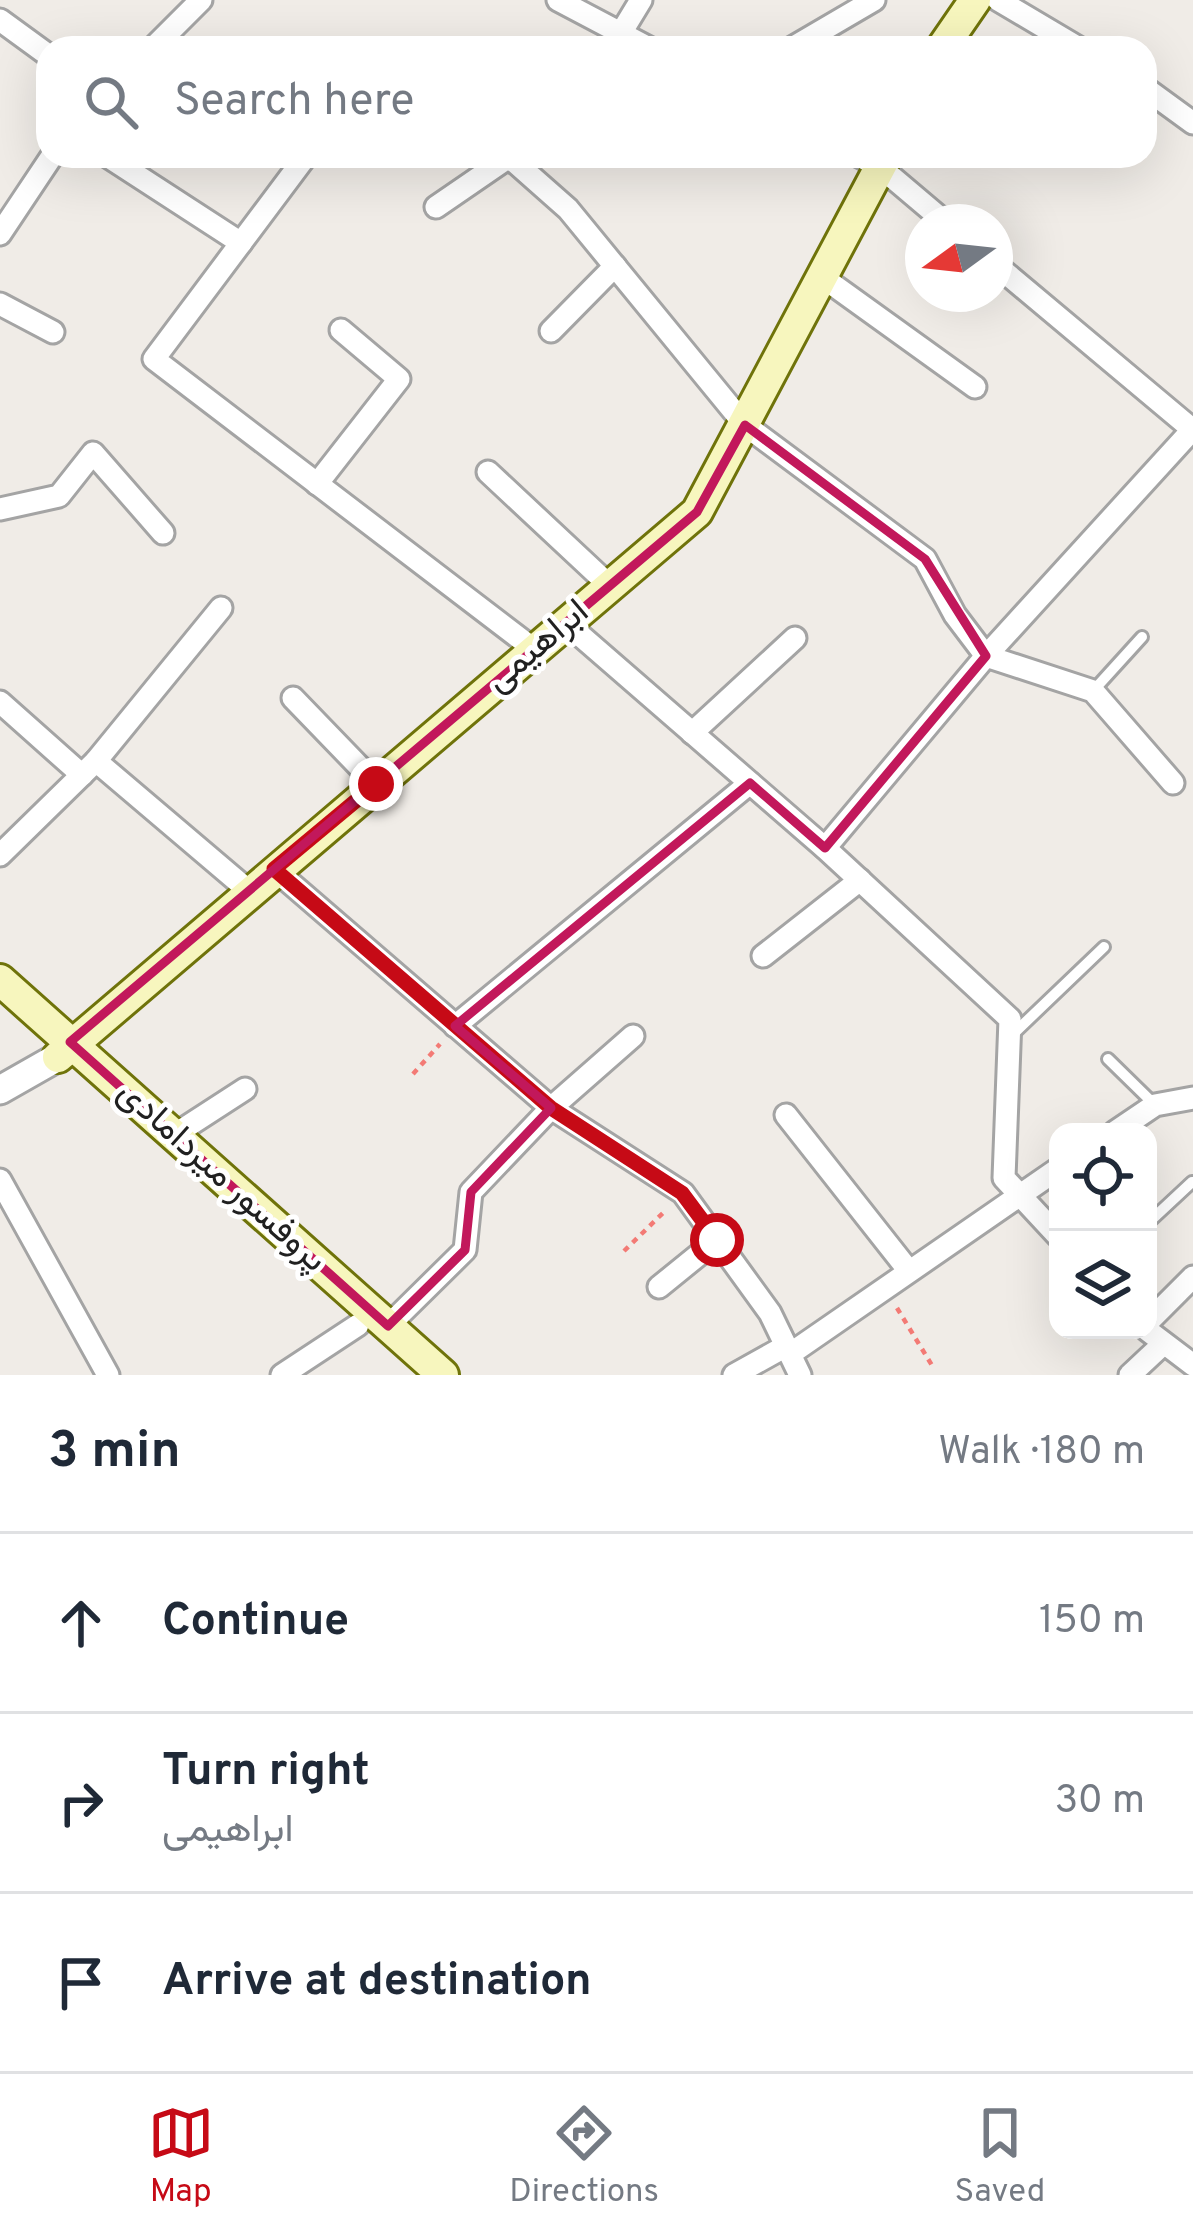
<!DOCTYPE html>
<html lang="en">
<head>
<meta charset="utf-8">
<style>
  body { margin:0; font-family:Overpass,Vazirmatn,sans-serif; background:#f6f6f7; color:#1f2937 }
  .controls { position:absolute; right:36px; bottom:36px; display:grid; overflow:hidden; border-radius:24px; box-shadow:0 12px 48px #0002 }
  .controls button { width:108px; height:108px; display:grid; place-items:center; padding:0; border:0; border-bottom:3px solid #e0e1e3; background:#fff; color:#1f2937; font:60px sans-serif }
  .compass { position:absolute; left:905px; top:204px; width:108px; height:108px; border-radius:50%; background:#fff; box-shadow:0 12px 48px #0002; rotate:255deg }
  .stop { position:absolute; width:36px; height:36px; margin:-27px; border:9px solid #c60a16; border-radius:50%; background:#fff }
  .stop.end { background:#c60a16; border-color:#fff; box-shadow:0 3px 12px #0008 }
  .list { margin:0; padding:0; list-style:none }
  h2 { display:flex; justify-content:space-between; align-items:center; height:156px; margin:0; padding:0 48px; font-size:51px }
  h2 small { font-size:39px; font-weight:400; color:#747a83 }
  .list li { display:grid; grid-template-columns:78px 1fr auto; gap:36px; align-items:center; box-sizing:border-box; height:180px; padding:0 48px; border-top:3px solid #e0e1e3 }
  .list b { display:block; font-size:45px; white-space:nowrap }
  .list p { margin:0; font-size:39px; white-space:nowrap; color:#747a83 }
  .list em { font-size:39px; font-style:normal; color:#747a83 }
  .icon { flex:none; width:66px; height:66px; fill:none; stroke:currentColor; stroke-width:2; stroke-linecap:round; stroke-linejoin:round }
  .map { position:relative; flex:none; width:1193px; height:1375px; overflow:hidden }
  .search { position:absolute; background:#fff; box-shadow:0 12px 48px #0002; left:36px; right:36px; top:36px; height:132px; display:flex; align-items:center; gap:30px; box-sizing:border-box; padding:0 42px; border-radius:36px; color:#747a83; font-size:45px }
  .sheet { height:696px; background:#fff }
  nav { display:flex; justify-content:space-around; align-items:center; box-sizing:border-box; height:168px; border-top:3px solid #e0e1e3; background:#fff; font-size:33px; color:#747a83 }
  nav a { display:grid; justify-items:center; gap:6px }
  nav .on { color:#c60a16 }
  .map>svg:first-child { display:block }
</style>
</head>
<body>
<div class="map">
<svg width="1193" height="1375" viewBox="0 0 1193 1375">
  <rect width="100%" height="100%" fill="#f0ece7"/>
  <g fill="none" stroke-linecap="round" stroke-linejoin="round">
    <g stroke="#a4a4a4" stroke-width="16">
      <g id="service">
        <polyline points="1093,691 1142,637"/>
        <polyline points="1011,1036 1104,947"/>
        <polyline points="1108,1059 1155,1105"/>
        <polyline points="1148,1223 1192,1182"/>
      </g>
    </g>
    <g stroke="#a4a4a4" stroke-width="27">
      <g id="minor">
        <polyline points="558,0 649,48"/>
        <polyline points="998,0 1079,48"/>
        <polyline points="0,20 48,55"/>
        <polyline points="621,33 641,0"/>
        <polyline points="153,48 201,0"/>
        <polyline points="792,48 874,0"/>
        <polyline points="1145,88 1193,123"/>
        <polyline points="107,156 241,243"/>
        <polyline points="306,156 154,359 535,650"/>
        <polyline points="859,156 880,167 945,222"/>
        <polyline points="436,207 509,157 568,209 745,425 925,559 955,615 986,656 1093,691 1173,783"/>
        <polyline points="0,234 52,156"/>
        <polyline points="995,264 1193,430"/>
        <polyline points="825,279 975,387"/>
        <polyline points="0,304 53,332"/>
        <polyline points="551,331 615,266"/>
        <polyline points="488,472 610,586"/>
        <polyline points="317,484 399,379 341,330"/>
        <polyline points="0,509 59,496 93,453 163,533"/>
        <polyline points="566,623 825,848 1010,1019 1004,1178 1058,1236"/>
        <polyline points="293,698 376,784"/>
        <polyline points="0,702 82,775"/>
        <polyline points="692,733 795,638"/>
        <polyline points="96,761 221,608"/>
        <polyline points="825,848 986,656 1192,430"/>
        <polyline points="0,855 96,761 249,891"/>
        <polyline points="274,869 551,1108 471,1192 465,1250 388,1326"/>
        <polyline points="763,956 860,880"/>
        <polyline points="455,1026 750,783"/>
        <polyline points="633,1036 551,1108 683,1193 770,1313 800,1375"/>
        <polyline points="786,1115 909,1271"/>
        <polyline points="1115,1132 1155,1105 1193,1098"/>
        <polyline points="174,1135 245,1089"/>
        <polyline points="0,1180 108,1375"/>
        <polyline points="659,1287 717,1240"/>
        <polyline points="1148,1322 1193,1277"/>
        <polyline points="1147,1330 1193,1365"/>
        <polyline points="790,1354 1058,1169"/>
        <polyline points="282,1375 358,1325"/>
        <polyline points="734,1375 786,1346"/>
        <polyline points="1130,1375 1162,1345"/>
      </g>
    </g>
    <g stroke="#a4a4a4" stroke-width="33">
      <polyline id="tertiary" points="0,1090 58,1057"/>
    </g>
    <g stroke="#6f730a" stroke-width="36">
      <g id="secondary">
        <polyline points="942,48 975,0"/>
        <polyline points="0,980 443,1375"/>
        <polyline points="58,1057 697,512 886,156"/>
      </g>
    </g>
    <g stroke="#f37a75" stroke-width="4.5" stroke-dasharray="6 6" stroke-linecap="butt">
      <polyline points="413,1074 440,1044"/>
      <polyline points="624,1251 666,1210"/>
      <polyline points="897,1308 933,1367"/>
    </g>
    <use href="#service" stroke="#fff" stroke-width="10"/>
    <use href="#minor" stroke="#fff" stroke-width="21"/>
    <use href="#tertiary" stroke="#fff" stroke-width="27"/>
    <use href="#secondary" stroke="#f7f6be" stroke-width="30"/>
  </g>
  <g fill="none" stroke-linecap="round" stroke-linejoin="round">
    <polyline stroke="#c60a16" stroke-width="15" points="376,784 274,869 551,1108 682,1193 717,1240"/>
  </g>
  <path fill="none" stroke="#c2185b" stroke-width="9" stroke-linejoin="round" d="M745 425 925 559 986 656 825 848 750 783 455 1026 551 1108 471 1192 465 1250 388 1326 70 1042 697 512Z"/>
  <g text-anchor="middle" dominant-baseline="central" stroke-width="10" stroke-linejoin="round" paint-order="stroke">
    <g font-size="36" fill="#202020" stroke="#fff">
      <text transform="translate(538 647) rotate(-40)">ابراهیمی</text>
      <text transform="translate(221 1177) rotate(42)">پروفسور میردامادی</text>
    </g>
  </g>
</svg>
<div class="controls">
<button><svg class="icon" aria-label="locate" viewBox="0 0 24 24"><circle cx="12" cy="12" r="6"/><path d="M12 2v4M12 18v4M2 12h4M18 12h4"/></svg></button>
<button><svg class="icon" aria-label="layers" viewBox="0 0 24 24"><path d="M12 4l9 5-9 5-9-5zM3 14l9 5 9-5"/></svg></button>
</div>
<svg class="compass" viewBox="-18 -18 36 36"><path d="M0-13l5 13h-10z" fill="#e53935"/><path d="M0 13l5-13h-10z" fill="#747a83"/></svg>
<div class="stop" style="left:717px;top:1240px"></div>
<div class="stop end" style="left:376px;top:784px"></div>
<div class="search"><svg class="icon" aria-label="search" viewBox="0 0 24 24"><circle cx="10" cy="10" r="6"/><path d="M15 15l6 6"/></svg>Search here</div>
</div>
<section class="sheet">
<h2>3 min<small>Walk · 180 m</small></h2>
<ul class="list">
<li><svg class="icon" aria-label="ahead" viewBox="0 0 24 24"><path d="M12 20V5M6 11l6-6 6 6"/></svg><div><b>Continue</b></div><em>150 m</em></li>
<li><svg class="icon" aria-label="right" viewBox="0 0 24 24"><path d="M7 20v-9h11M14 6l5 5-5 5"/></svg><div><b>Turn right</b><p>ابراهیمی</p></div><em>30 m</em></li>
<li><svg class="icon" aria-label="arrive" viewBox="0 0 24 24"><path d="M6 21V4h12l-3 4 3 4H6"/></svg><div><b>Arrive at destination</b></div></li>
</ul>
</section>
<nav>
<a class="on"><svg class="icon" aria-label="map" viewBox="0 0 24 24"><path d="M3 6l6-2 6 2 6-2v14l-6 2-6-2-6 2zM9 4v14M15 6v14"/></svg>Map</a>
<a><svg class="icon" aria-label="directions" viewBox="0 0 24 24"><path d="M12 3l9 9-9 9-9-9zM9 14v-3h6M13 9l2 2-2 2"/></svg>Directions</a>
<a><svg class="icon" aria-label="saved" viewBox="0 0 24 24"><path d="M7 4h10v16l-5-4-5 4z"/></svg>Saved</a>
</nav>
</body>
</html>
